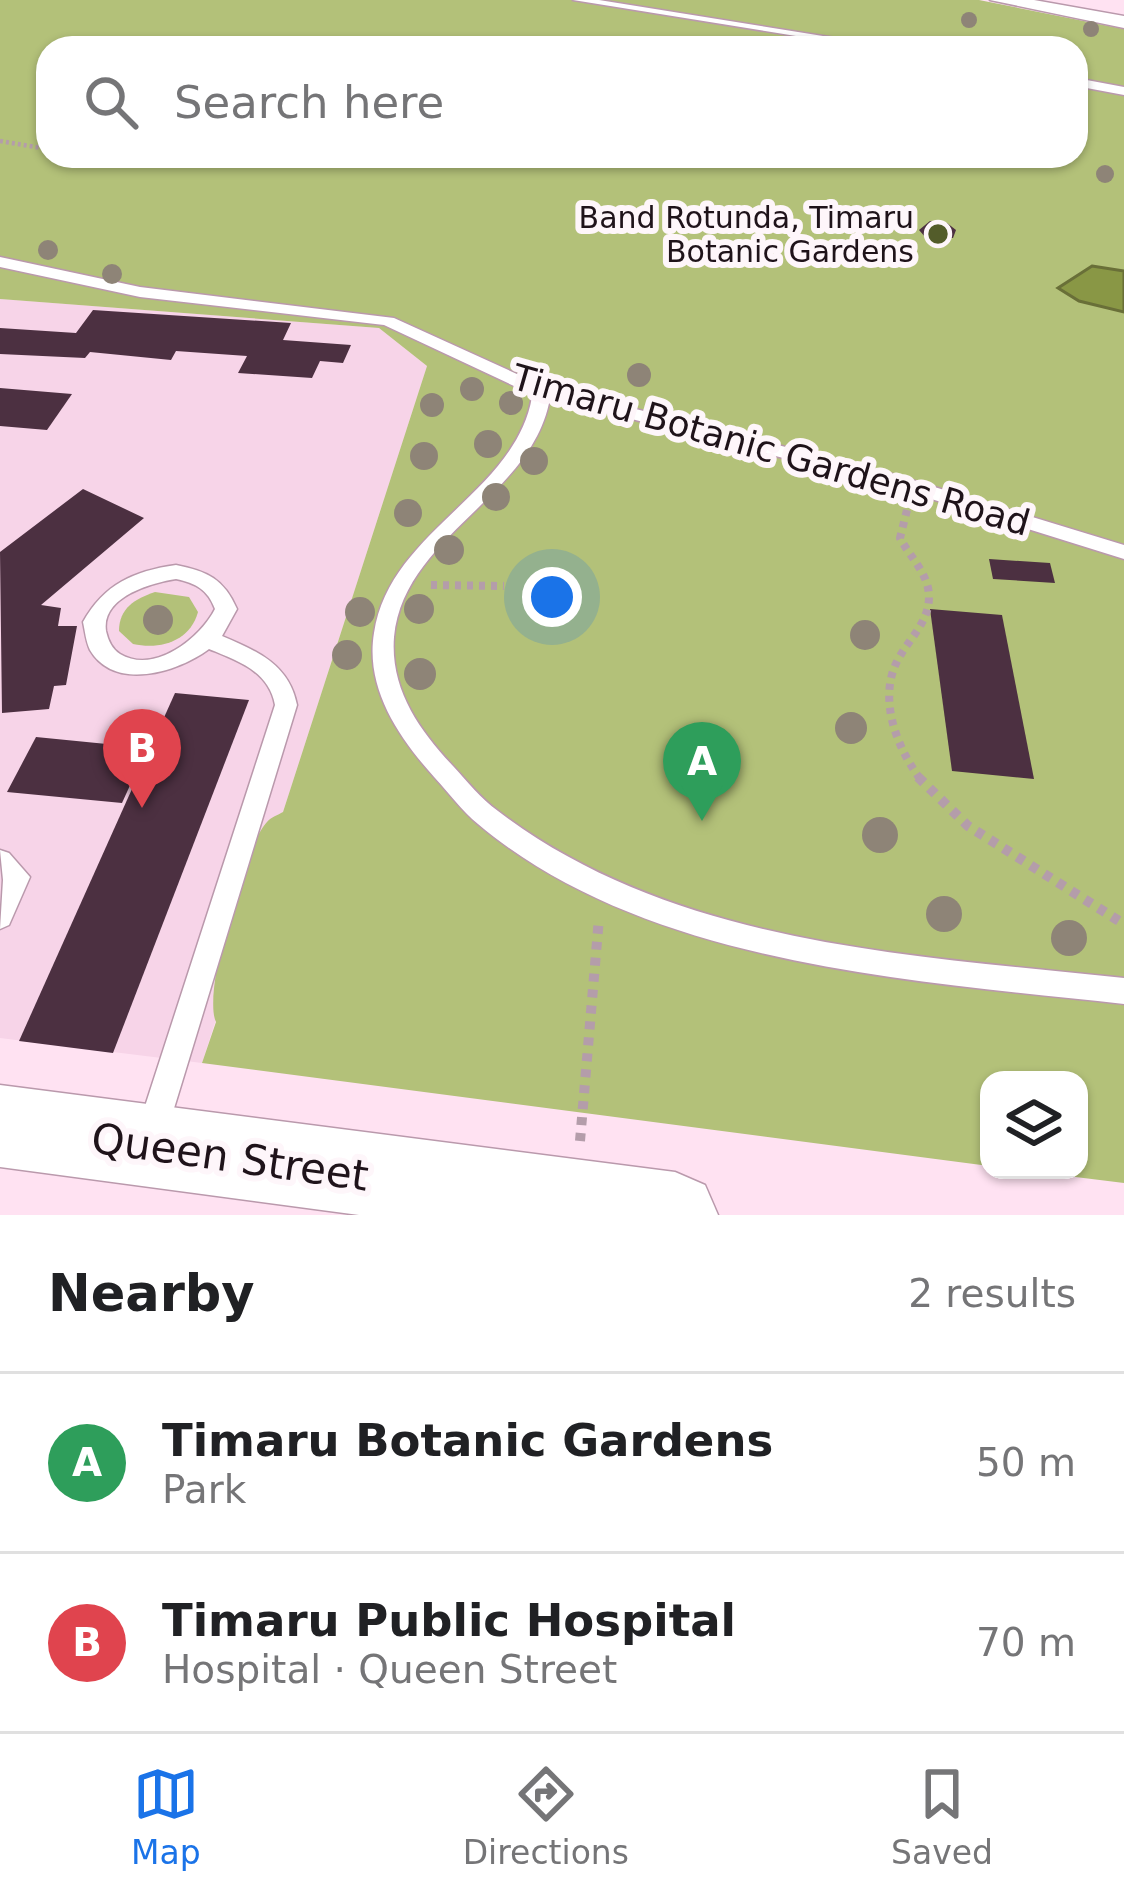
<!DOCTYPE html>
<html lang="en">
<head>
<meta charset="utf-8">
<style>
  body { margin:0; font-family:"DejaVu Sans",sans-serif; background:#f6f6f6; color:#202124 }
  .controls { position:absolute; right:36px; bottom:36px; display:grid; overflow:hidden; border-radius:24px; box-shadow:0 3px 9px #0004 }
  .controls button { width:108px; height:108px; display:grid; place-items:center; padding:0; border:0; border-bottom:3px solid #e0e0e0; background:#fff; color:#202124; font:60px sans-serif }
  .you { position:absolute; left:552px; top:597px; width:42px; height:42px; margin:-30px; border:9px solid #fff; border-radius:50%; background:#1a73e8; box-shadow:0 0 0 18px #1a73e833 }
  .badge { display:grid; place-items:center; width:78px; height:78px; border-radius:50%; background:#1a73e8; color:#fff; font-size:39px; font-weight:700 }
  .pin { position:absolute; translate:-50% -99px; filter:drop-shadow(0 3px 6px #0008) }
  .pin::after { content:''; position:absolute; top:63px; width:42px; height:36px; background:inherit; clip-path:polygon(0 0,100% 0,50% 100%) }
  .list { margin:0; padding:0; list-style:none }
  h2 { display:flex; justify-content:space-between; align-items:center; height:156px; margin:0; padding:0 48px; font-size:51px }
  h2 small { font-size:39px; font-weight:400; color:#757577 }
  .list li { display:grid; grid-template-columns:78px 1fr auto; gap:36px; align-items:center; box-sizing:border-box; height:180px; padding:0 48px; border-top:3px solid #e0e0e0 }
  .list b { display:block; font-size:45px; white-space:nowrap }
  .list p { margin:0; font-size:39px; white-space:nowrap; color:#757577 }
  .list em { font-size:39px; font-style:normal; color:#757577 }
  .icon { flex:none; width:66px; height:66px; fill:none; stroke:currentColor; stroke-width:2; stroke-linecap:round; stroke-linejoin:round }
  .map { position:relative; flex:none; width:1124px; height:1215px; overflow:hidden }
  .search { position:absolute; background:#fff; box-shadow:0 3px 9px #0004; left:36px; right:36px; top:36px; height:132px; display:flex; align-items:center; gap:30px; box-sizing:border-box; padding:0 42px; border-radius:36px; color:#757577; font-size:45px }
  .sheet { height:516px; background:#fff }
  nav { display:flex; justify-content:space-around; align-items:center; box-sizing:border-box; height:168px; border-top:3px solid #e0e0e0; background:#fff; font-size:33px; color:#757577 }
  nav a { display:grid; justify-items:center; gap:6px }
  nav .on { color:#1a73e8 }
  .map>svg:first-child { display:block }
</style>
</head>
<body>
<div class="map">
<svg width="1124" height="1215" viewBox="0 0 1124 1215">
  <rect width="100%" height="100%" fill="#ffe2f2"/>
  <polygon fill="#f7d4e8" points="0,299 379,328 427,366 202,1063 0,1038"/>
  <g fill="#b3c179" fill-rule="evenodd">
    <path d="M0 0H979L1124 29V1183L1019 1170H1079V1080H989V1166L202 1063 216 1022C202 994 244 846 267 822 271 817 278 815 283 812L427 366 379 328 0 299ZM48 48H1076V156H48Z"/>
    <path d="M155 592 189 597 198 612C190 641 161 650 133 644L119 631C119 608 135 599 155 592Z"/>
  </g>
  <polygon fill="#899745" stroke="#696f38" stroke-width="3" points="1092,266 1124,271 1124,312 1079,301 1058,288"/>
  <g fill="#4c3041">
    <polygon points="930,221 947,223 956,230 953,238 926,238 919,230"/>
    <polygon points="93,310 291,323 283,340 351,345 343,363 320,361 312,378 238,373 247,356 176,351 171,360 90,352 85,358 0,354 0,328 76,333"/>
    <polygon points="0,388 72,394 47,430 0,426"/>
    <polygon points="83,489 144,518 41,605 61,608 58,626 77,626 66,685 54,686 49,709 2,713 0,552"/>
    <polygon points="989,559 1050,563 1055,583 993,579"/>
    <polygon points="930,609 1002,615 1034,779 952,771"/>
    <polygon points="175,693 249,700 113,1053 19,1041"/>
    <polygon points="36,737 147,748 122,803 7,792"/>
  </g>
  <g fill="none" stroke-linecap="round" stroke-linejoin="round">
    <g stroke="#ba99ac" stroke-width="3">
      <g id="lane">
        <polygon points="573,0 599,0 898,48 870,48"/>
        <polygon points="1076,78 1124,87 1124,95 1076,86"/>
        <path d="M0 257 140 287 394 318 541 385 892 474 1124 545V559L880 483 550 398C533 497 404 535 394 637 390 689 419 730 453 766 467 781 481 799 498 811 675 946 911 955 1124 978V1004C915 981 646 966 478 824 462 811 449 793 435 778 399 738 365 689 374 633 389 531 515 494 532 397L529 393 384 325 140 297 0 267Z"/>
        <path d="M176 565C207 571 224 579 237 609L222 636C257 651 289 664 297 705L168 1128 164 1139 153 1143 142 1139 138 1128 275 705C269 671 238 661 209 649 178 672 115 692 90 650 86 642 85 631 83 622 104 584 134 571 176 565ZM176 579C196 583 208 590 215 609 201 637 155 675 120 654 112 649 108 640 106 631 101 597 151 583 176 579Z"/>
        <polygon points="0,850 9,853 30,877 9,925 0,929 3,880"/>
      </g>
    </g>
    <g stroke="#ba99ac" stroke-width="3">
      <polygon id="street" points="990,0 1034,0 1124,16 1124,28"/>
    </g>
    <g stroke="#ba99ac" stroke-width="3">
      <polygon id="secondary" points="0,1085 675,1172 705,1185 718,1215 359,1215 0,1167"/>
    </g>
    <g stroke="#b49daa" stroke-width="4.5" stroke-dasharray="3 3" stroke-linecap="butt">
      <polyline points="0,141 48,149"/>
      <polyline points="170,156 241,166"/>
    </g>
    <g stroke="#b49daa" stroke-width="8" stroke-dasharray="6 6" stroke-linecap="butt">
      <path d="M907 510 900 538C910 557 929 574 929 597 929 621 911 637 900 656 876 695 896 747 921 780"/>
      <polyline points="431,585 504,586"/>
    </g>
    <g stroke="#b49daa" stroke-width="10" stroke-dasharray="8 8" stroke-linecap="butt">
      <polyline points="918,777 968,826 1124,924"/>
      <polyline points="580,1141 599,918"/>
    </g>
    <use href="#lane" fill="#fff" fill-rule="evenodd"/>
    <use href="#street" fill="#fff" fill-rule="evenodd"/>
    <use href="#secondary" fill="#fff" fill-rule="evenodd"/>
  </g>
  <g fill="#8e8477">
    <circle cx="969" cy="20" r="8"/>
    <circle cx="1091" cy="29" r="8"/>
    <circle cx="1105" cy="174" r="9"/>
    <circle cx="48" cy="250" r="10"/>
    <circle cx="112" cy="274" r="10"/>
    <circle cx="639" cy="375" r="12"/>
    <circle cx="472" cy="389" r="12"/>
    <circle cx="511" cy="403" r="12"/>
    <circle cx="432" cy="405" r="12"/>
    <circle cx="488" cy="444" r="14"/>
    <circle cx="424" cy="456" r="14"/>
    <circle cx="534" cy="461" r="14"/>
    <circle cx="496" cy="497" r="14"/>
    <circle cx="408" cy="513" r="14"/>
    <circle cx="449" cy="550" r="15"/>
    <circle cx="419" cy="609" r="15"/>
    <circle cx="360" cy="612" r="15"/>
    <circle cx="158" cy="620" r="15"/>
    <circle cx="865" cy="635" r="15"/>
    <circle cx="347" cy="655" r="15"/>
    <circle cx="420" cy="674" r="16"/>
    <circle cx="851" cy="728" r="16"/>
    <circle cx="880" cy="835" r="18"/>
    <circle cx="944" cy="914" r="18"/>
    <circle cx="1069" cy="938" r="18"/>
  </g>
  <circle fill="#535c2a" stroke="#fef6fa" stroke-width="4.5" cx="938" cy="234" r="12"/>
  <g text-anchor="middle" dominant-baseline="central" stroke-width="12" stroke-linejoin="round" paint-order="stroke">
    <g font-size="30" fill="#1f131a" stroke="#fef6fa" text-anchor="end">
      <text x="914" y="217">Band Rotunda, Timaru<tspan x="914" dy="34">Botanic Gardens</tspan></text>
    </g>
    <g font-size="36" fill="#1f131a" stroke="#fef6fa">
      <text transform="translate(771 450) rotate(16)">Timaru Botanic Gardens Road</text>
    </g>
    <g font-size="42" fill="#1f131a" stroke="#fef6fa">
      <text transform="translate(230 1157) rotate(8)">Queen Street</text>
    </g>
  </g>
</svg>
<div class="controls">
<button><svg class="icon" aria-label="layers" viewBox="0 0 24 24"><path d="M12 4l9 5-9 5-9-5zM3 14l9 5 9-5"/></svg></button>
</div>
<div class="you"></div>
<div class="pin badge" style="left:702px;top:821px;background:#2e9e5b">A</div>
<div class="pin badge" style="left:142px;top:808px;background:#e0444e">B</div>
<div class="search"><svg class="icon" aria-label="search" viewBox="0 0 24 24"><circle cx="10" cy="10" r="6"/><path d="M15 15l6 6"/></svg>Search here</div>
</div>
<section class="sheet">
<h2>Nearby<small>2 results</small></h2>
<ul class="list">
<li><span class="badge" style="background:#2e9e5b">A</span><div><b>Timaru Botanic Gardens</b><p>Park</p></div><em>50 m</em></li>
<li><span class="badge" style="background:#e0444e">B</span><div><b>Timaru Public Hospital</b><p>Hospital · Queen Street</p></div><em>70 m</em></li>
</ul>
</section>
<nav>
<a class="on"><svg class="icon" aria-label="map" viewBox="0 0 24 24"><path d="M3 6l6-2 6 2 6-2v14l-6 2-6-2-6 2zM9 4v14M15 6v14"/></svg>Map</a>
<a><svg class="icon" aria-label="directions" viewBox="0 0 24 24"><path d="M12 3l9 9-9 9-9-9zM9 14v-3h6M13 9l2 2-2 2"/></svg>Directions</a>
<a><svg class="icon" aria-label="saved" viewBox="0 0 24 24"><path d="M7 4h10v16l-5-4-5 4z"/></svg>Saved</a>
</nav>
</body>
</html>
